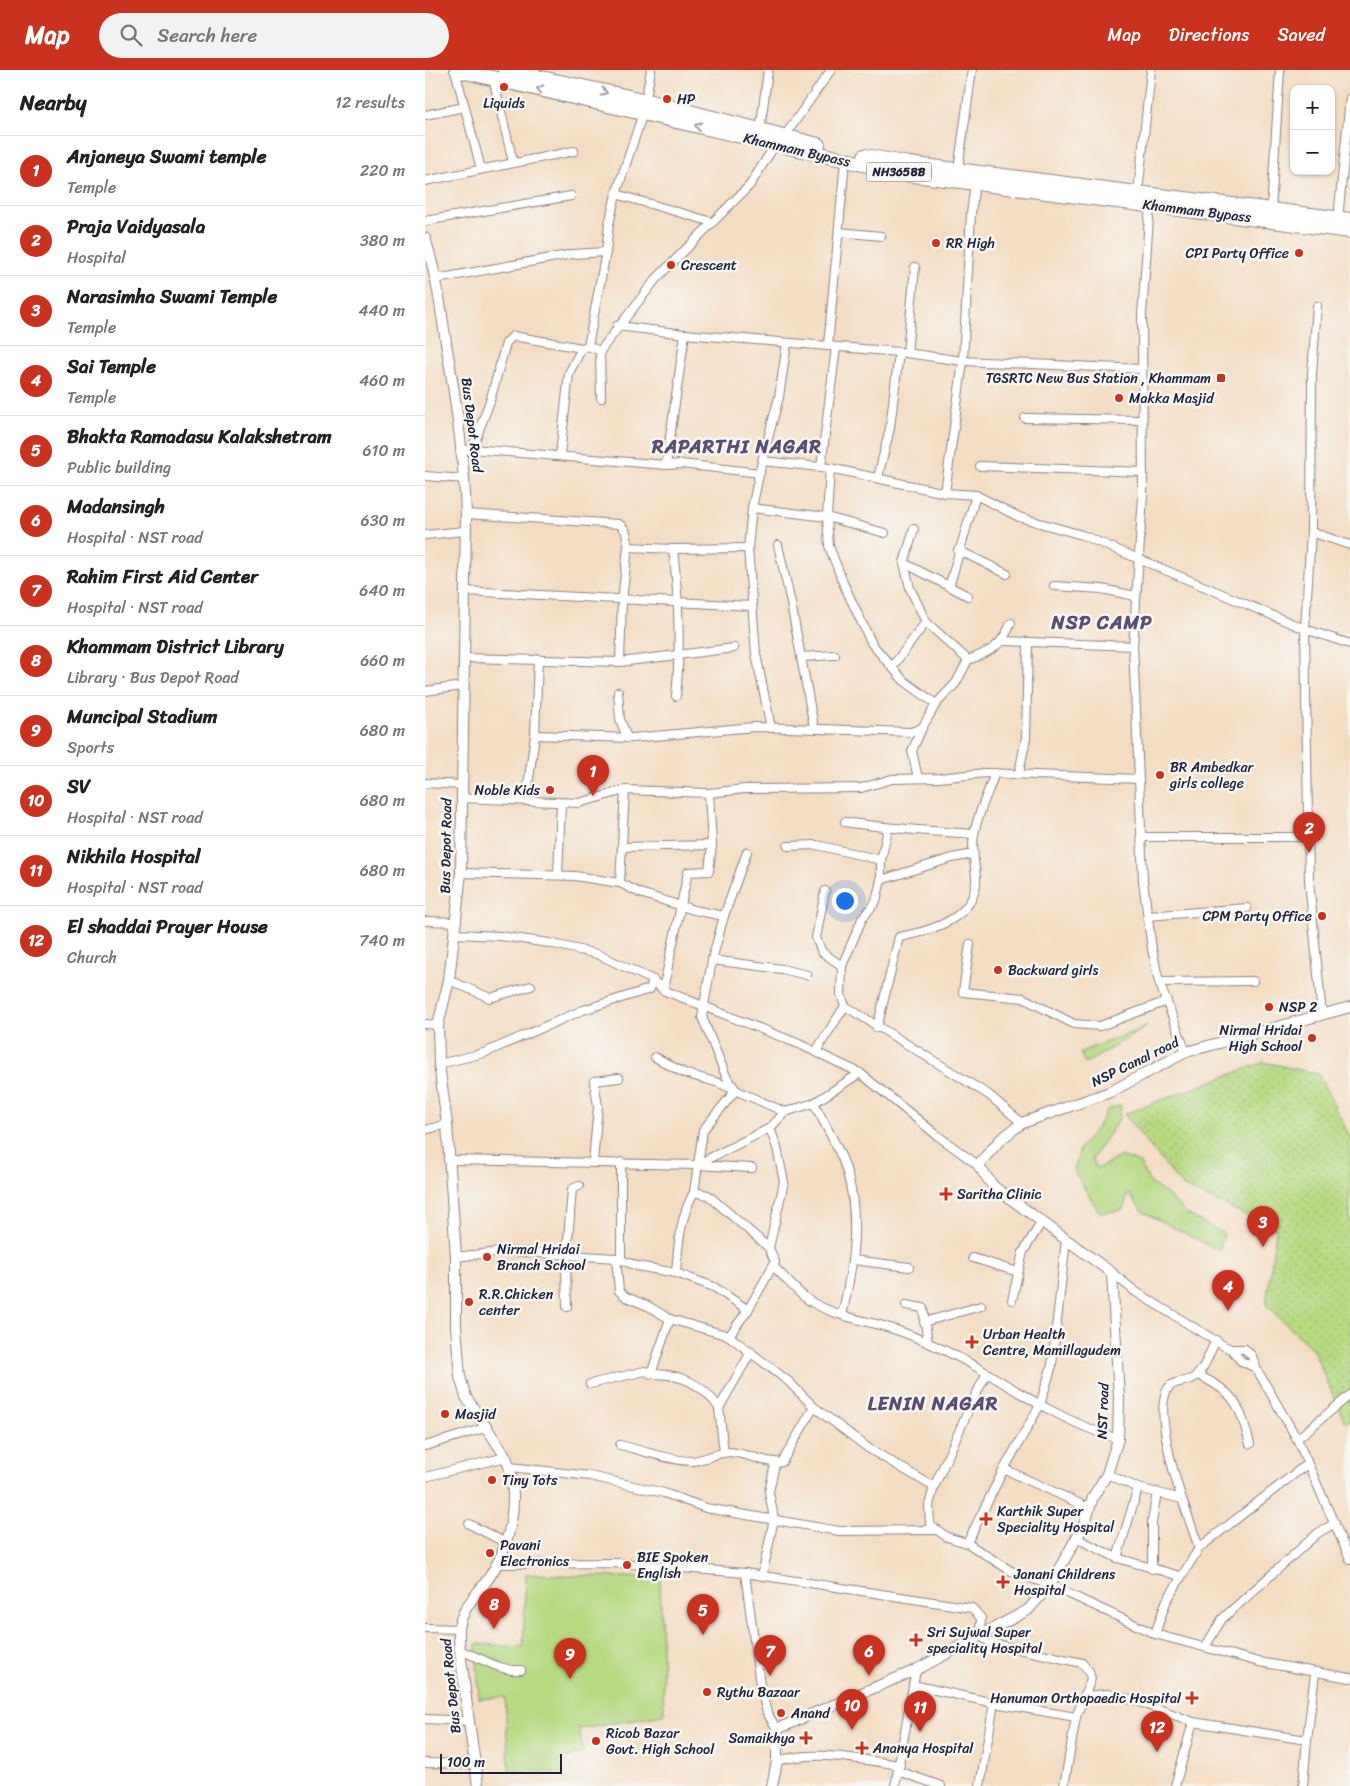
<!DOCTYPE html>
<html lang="en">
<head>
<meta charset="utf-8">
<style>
  body { margin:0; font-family:Sriracha,sans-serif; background:#f2f2f2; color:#222 }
  .controls { position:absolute; right:15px; top:15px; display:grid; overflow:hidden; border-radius:10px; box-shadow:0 1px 4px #0004 }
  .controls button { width:45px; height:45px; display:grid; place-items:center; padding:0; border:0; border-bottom:1px solid #e0e0e0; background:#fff; color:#222; font:25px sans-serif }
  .scale { position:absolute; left:15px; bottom:12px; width:122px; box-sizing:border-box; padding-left:5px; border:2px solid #22223b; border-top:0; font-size:14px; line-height:18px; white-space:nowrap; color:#22223b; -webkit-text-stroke:4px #f6f6f2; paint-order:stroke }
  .you { position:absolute; left:419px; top:830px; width:18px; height:18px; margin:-12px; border:4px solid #fff; border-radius:50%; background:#1a73e8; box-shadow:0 0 0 8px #1a73e833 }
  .badge { display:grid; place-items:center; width:32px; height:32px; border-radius:50%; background:#c8321e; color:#fff; font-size:16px; font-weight:700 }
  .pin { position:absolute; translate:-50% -41px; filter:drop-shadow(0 1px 2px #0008) }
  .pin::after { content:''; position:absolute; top:26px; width:18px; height:15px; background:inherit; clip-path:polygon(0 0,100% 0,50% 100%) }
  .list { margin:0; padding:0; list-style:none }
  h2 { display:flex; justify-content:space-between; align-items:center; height:65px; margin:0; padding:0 20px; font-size:21px }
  h2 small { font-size:16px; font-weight:400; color:#767676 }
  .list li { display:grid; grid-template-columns:32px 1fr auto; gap:15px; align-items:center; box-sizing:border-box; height:70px; padding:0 20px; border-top:1px solid #e0e0e0 }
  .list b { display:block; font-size:19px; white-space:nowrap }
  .list p { margin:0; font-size:16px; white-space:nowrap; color:#767676 }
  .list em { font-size:16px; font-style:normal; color:#767676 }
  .icon { flex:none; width:28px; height:28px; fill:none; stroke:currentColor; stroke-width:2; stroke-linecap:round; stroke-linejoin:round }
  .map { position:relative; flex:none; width:925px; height:1716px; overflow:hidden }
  header { display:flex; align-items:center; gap:30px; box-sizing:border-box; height:70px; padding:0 25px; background:#c8321e; color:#fff }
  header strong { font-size:24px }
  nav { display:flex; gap:28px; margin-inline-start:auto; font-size:18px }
  .search { width:350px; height:45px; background:#f2f2f2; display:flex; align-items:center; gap:12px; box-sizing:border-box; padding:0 18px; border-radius:28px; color:#767676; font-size:19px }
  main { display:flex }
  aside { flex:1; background:#fff }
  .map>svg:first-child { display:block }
</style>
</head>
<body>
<header>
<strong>Map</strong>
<div class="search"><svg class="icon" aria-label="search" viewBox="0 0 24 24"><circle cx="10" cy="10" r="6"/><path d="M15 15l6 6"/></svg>Search here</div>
<nav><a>Map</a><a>Directions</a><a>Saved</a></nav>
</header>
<main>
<aside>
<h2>Nearby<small>12 results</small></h2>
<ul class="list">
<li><span class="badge">1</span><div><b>Anjaneya Swami temple</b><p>Temple</p></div><em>220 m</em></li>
<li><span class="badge">2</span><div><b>Praja Vaidyasala</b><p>Hospital</p></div><em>380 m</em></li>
<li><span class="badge">3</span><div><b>Narasimha Swami Temple</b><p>Temple</p></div><em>440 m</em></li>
<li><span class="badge">4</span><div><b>Sai Temple</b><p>Temple</p></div><em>460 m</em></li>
<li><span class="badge">5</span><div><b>Bhakta Ramadasu Kalakshetram</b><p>Public building</p></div><em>610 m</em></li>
<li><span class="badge">6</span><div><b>Madansingh</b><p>Hospital · NST road</p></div><em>630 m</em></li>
<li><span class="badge">7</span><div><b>Rahim First Aid Center</b><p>Hospital · NST road</p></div><em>640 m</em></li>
<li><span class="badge">8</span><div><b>Khammam District Library</b><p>Library · Bus Depot Road</p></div><em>660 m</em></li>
<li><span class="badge">9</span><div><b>Muncipal Stadium</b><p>Sports</p></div><em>680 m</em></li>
<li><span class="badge">10</span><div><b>SV</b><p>Hospital · NST road</p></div><em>680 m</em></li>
<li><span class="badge">11</span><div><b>Nikhila Hospital</b><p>Hospital · NST road</p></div><em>680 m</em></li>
<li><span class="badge">12</span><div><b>El shaddai Prayer House</b><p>Church</p></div><em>740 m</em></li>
</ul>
</aside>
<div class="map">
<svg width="925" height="1716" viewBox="0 0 925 1716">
  <defs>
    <pattern id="grass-dots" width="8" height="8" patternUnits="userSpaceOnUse" patternTransform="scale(1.25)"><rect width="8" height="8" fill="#b6d981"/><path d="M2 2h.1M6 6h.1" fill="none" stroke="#9cba70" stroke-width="1.8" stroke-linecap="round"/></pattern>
  </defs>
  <rect width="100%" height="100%" fill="#f6f6f2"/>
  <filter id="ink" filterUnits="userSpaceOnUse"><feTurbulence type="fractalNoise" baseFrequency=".02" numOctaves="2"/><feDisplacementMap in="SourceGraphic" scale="10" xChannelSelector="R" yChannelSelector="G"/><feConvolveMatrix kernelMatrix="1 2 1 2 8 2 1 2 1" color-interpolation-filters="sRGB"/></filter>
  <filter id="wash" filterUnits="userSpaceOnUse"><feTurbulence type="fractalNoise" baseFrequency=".0096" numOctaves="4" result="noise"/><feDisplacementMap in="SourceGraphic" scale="20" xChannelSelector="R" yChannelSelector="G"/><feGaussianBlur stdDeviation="1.12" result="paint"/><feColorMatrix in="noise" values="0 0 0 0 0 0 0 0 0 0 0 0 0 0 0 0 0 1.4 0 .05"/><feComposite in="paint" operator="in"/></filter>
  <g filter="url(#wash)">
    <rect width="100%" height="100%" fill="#f4ddc3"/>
    <polygon fill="url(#grass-dots)" stroke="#6c7e5e" points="839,992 893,1004 925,1067 925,1351 920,1352 888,1280 841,1235 851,1159 757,1116 699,1044"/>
    <g fill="#b6d981" stroke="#6c7e5e">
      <polygon points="723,956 660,994 655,982"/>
      <polygon points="696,1035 694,1049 667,1089 672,1099 696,1086 715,1093 725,1113 743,1125 760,1143 799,1164 795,1181 718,1142 703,1123 698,1140 675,1143 649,1101 655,1078 674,1055 682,1040"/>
      <polygon points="101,1504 235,1508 239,1645 154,1659 158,1682 134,1690 137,1703 84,1701 80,1627 54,1629 51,1574 98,1577"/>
    </g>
  </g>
  <g filter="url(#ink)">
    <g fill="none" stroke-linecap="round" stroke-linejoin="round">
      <g stroke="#8b807f" stroke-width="10">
        <g id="street">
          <polyline points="30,0 56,99"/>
          <polyline points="68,8 88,92"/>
          <polyline points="0,45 40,37"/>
          <polyline points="335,61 343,0"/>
          <polyline points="359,67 406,0"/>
          <polyline points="533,100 547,0"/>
          <polyline points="0,111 149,81"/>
          <polyline points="713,123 726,0"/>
          <polyline points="191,124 287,152"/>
          <polyline points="725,134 717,245 718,425 708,576 714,709 718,811 727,879 734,912 761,982"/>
          <polyline points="846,140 855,0"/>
          <polyline points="913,149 925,28"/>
          <polyline points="0,151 146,126"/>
          <polyline points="414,162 456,166"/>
          <polyline points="11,209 148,184 181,182"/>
          <polyline points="192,256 260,264 474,282 538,291 717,299"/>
          <polyline points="163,276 175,281 231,209 325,115 350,75"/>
          <polyline points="403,276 420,91"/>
          <polyline points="175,281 176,328"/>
          <polyline points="482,283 490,197"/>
          <polyline points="600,348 716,350"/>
          <polyline points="47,379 65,331 81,273 88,266 157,278"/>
          <polyline points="35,381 47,379 241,395 256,394 335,403"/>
          <polyline points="135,385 144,303 157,278 163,276 181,182 184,154 191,124 218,43 226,0"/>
          <polyline points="337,391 405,398 520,423 551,425 594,447 657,465 880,559 886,462 887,303 892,236"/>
          <polyline points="241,395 260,264"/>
          <polyline points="555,396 718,402"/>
          <polyline points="396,397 411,277"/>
          <polyline points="0,406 40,409"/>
          <polyline points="453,407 465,358 474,282"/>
          <polyline points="520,423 538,291 546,144 550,113"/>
          <polyline points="327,438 402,447 460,463"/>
          <path d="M41 444 194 454C203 460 202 467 203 477L248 479C254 529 256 576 251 626"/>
          <path d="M489 459 479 493 485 518 501 552 543 590C567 581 576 577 586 553"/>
          <polyline points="886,462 925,475"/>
          <polyline points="0,465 40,461"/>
          <polyline points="353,475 366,533 389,657"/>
          <polyline points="248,479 323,478"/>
          <polyline points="533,480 582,504"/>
          <polyline points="479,493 543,526"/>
          <polyline points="629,516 677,519 710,526"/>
          <polyline points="524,517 551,425"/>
          <polyline points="40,521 327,536"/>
          <polyline points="578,571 708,576"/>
          <polyline points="377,587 410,585"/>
          <polyline points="39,588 195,592 309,578"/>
          <polyline points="195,592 197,531 203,477"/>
          <polyline points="467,597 501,552"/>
          <polyline points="0,621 38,616"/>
          <polyline points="193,622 195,649 202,668"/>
          <polyline points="511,634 531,613 543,590"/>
          <polyline points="346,658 331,584 323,478 327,438 337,391 354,327 362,273"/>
          <polyline points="110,665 207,668 329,657 486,662 497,658 511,634 478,610 447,574 419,515 404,476 402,447 405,398"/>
          <polyline points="594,703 601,668 603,573"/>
          <polyline points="493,708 487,681 497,658"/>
          <polyline points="0,713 36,715"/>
          <polyline points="36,728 154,733 200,720 284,723 320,719 436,718 467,709 514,708 560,703 714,709"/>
          <polyline points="101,730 110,665 113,589"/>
          <path d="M420 752C463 759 506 761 549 764"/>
          <polyline points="716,767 882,767"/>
          <polyline points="363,776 392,775 456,790 463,759"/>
          <polyline points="198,777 287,775"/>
          <polyline points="36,803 150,806 195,813 215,823 269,840 299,846"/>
          <polyline points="133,805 136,733"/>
          <polyline points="456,810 527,788 548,784"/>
          <polyline points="195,813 200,720"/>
          <polyline points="400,821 391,868 397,882 417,896 416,925 420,936 564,1025 597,1053"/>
          <polyline points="723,846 822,838"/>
          <polyline points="0,851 32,852"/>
          <polyline points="30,864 75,866 124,873 172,884 228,910 238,920 374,974 435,1003 513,1066 553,1095"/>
          <polyline points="545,874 538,922 598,928 649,954 675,956 742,931"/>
          <polyline points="287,890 357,899 382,905"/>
          <polyline points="417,896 437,849 451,831 456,810 456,790"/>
          <polyline points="24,910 65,928 106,916"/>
          <polyline points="734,912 828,911"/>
          <polyline points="238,920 263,802 284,801 287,775 284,723"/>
          <polyline points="897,945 884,811 880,559 925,574"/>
          <polyline points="0,954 13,955"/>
          <path d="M452 958 474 867C506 861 553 848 551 807 550 793 546 780 549 765 552 745 563 723 570 703"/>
          <polyline points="391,981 420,936"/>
          <polyline points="230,987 259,1003 294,1013 360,1042"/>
          <polyline points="14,994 59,983 158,940 225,919 228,910"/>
          <path d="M389 1033C398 1051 409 1070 417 1088 437 1138 429 1194 417 1245"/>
          <polyline points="0,1060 22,1054"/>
          <polyline points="23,1090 271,1095 345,1058 360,1042 389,1033 435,1003"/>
          <polyline points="168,1092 173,1036 169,1011 194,1008"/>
          <polyline points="196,1092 196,1189"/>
          <polyline points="271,1095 327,1098"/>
          <polyline points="344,1178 359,1112 352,1078 345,1058"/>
          <polyline points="31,1187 82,1181 191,1188 212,1196 251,1203 289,1217 323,1240"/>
          <polyline points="191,1188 194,1221 201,1227 223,1236 245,1249 304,1266 363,1311 389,1337 443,1378 509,1417"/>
          <polyline points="548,1188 593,1202"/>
          <polyline points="428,1190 484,1197"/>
          <path d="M349 1197C360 1207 372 1223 385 1231 409 1246 438 1250 465 1258 499 1269 531 1285 562 1303L549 1328 509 1417 504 1435 505 1455 522 1467 542 1473 586 1501 625 1515 730 1564 834 1592 925 1608"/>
          <path d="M251 1203C253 1176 255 1147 269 1122"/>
          <polyline points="687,1203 711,1222 799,1276 806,1279 820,1279 827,1286 831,1298 872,1369 925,1489"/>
          <polyline points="587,1230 598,1182 616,1153"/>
          <polyline points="481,1235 498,1238 503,1273"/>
          <polyline points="142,1237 141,1196 147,1119 154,1116"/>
          <polyline points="499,1252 556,1236"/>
          <polyline points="304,1266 323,1240 350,1192 344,1178 283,1125 269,1122 278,1060 311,1020 301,1006 277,947 287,890 299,846 322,782"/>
          <polyline points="806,1279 816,1291 831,1298"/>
          <path d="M562 1303C604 1329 645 1354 693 1369"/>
          <polyline points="226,1304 245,1249"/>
          <path d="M773 1305C811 1323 814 1334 825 1374"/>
          <path d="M165 1314 220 1301C227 1305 234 1304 243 1305 264 1308 282 1320 294 1338"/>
          <polyline points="872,1369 925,1325"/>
          <path d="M195 1375C216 1380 246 1391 267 1391 280 1390 293 1382 305 1382 321 1383 346 1395 357 1392L389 1337"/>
          <polyline points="0,1376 63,1357"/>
          <polyline points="299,1383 294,1338 326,1282"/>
          <polyline points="85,1397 165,1406 239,1423 281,1438 414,1461 513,1460"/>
          <polyline points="579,1399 664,1438"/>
          <polyline points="682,1404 713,1418 757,1429 774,1478"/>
          <polyline points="0,1407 81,1387"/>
          <path d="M757 1429C750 1408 727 1333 745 1316 751 1311 759 1312 766 1309 778 1305 785 1281 791 1270"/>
          <polyline points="44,1454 81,1473"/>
          <polyline points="651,1468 692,1488 755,1506"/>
          <polyline points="542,1473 579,1399 615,1335 627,1295 641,1170"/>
          <polyline points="692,1488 713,1418"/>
          <polyline points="72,1494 193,1493 320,1503 547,1538 556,1548 555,1566 566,1573 657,1593 664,1601 666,1609 651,1647 639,1716"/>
          <polyline points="727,1499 727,1452 732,1422"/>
          <polyline points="320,1503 335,1615 342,1643 352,1659"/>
          <polyline points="337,1506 349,1449 344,1422 350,1394"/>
          <polyline points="0,1558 34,1559"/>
          <polyline points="730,1564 741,1532 774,1478 882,1394"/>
          <polyline points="780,1577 797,1549 893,1463 910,1453"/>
          <path d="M36 1581C56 1587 75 1602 96 1600"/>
          <polyline points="488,1615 569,1633 651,1647"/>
          <polyline points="660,1626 683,1624 712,1631 768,1652"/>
          <polyline points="0,1649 43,1651"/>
          <path d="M352 1691C392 1680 435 1689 475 1695"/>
          <polyline points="0,1693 50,1694"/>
          <polyline points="473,1701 516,1716"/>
          <polyline points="470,1716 491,1600"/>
          <polyline points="555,1716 569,1633"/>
          <polyline points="750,1716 768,1652 882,1670 890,1603"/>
          <polyline points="878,1716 882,1670"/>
        </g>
      </g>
      <g stroke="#8b807f" stroke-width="12">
        <g id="secondary">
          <path d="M0 168C11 203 16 238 21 273 31 330 39 387 41 444L36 803 24 910 13 955 14 994 22 1054 31 1187V1256L35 1307 41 1327 81 1387C96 1427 86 1479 60 1513 49 1528 37 1538 34 1558 33 1572 36 1589 38 1603 42 1641 48 1678 53 1716"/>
          <polyline points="347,1716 352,1691 352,1659 491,1600 603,1540 625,1515 659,1455 668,1427 682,1404 693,1369 694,1328 687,1203 568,1116 553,1095 575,1070 597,1053 685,1022 761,982 925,937"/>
        </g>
      </g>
      <g stroke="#8b807f" stroke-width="16">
        <g id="highway">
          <polyline points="32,0 481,104 925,161"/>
          <polyline points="80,0 222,31 393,75"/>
          <polyline points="440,86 484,94 925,150"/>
        </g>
      </g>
      <use href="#street" stroke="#fff" stroke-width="8"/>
      <use href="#secondary" stroke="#fff" stroke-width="10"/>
      <use href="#highway" stroke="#fff" stroke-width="14"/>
    </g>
    <defs><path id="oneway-chevron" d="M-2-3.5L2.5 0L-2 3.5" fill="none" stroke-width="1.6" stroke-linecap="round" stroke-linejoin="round" transform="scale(1.25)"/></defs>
    <g stroke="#9c9ca7">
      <use href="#oneway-chevron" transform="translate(115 19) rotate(-167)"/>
      <use href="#oneway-chevron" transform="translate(179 22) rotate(12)"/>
      <use href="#oneway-chevron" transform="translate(273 56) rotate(-166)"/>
    </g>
  </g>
  <g fill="#c8321e" stroke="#f6f6f2" stroke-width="2">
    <circle cx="79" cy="17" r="5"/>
    <circle cx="242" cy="29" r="5"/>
    <circle cx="511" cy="173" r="5"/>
    <circle cx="874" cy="183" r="5"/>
    <circle cx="246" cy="195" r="5"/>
    <rect x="791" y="303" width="10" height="10" rx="2.5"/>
    <circle cx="694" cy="328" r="5"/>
    <circle cx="735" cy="705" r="5"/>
    <circle cx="125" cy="720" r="5"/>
    <circle cx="897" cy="846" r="5"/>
    <circle cx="573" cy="900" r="5"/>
    <circle cx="844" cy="937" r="5"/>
    <circle cx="887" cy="968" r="5"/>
    <path d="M518.5 1116.5h5v5h5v5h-5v5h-5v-5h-5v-5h5z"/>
    <circle cx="62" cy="1187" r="5"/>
    <circle cx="44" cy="1232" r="5"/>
    <path d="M544.5 1264.5h5v5h5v5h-5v5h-5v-5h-5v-5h5z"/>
    <circle cx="20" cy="1344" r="5"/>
    <circle cx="67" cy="1410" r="5"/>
    <path d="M558.5 1441.5h5v5h5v5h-5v5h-5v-5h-5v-5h5z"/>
    <circle cx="65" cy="1483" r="5"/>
    <circle cx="202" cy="1495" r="5"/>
    <path d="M575.5 1504.5h5v5h5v5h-5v5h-5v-5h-5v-5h5z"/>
    <path d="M488.5 1562.5h5v5h5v5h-5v5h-5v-5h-5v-5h5z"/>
    <circle cx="282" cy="1622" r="5"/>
    <path d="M764.5 1620.5h5v5h5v5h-5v5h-5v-5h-5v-5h5z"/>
    <circle cx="356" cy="1643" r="5"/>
    <path d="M378.5 1660.5h5v5h5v5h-5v5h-5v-5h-5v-5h5z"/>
    <circle cx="171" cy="1671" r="5"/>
    <path d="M434.5 1670.5h5v5h5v5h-5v5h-5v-5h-5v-5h5z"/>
  </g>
  <g text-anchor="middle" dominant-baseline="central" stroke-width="5" stroke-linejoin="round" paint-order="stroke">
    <rect fill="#f6f6f2" stroke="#626272" stroke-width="1" x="441.5" y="92.5" width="65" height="19" rx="4"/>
    <g font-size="12" font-weight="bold" fill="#22223b">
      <text x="474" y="102">NH365BB</text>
    </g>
    <g font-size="14" fill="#22223b" stroke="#f6f6f2" text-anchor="start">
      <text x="252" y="29">HP</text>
      <text x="79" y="33" text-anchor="middle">Liquids</text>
      <text x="521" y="173">RR High</text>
      <text x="864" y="183" text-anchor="end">CPI Party Office</text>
      <text x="256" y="195">Crescent</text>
      <text x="786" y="308" text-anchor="end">TGSRTC New Bus Station , Khammam</text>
      <text x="704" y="328">Makka Masjid</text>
      <text x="745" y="697">BR Ambedkar<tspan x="745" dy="16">girls college</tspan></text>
      <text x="115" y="720" text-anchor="end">Noble Kids</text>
      <text x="887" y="846" text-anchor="end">CPM Party Office</text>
      <text x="583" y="900">Backward girls</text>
      <text x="854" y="937">NSP 2</text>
      <text x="877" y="960" text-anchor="end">Nirmal Hridai<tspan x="877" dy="16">High School</tspan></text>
      <text x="532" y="1124">Saritha Clinic</text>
      <text x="72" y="1179">Nirmal Hridai<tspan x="72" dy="16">Branch School</tspan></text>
      <text x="54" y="1224">R.R.Chicken<tspan x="54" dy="16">center</tspan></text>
      <text x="558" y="1264">Urban Health<tspan x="558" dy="16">Centre, Mamillagudem</tspan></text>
      <text x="30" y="1344">Masjid</text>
      <text x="77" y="1410">Tiny Tots</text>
      <text x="572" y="1441">Karthik Super<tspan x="572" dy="16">Speciality Hospital</tspan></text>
      <text x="75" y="1475">Pavani<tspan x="75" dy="16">Electronics</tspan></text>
      <text x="212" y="1487">BIE Spoken<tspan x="212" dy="16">English</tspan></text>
      <text x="589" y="1504">Janani Childrens<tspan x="589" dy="16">Hospital</tspan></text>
      <text x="502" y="1562">Sri Sujwal Super<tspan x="502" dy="16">speciality Hospital</tspan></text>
      <text x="292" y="1622">Rythu Bazaar</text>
      <text x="756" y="1628" text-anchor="end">Hanuman Orthopaedic Hospital</text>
      <text x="366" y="1643">Anand</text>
      <text x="181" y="1663">Ricob Bazar<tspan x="181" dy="16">Govt. High School</tspan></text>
      <text x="370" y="1668" text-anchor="end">Samaikhya</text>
      <text x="448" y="1678">Ananya Hospital</text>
    </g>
    <g font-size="14" fill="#22223b" stroke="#f6f6f2">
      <text transform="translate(372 80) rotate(13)">Khammam Bypass</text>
      <text transform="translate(772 141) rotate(7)">Khammam Bypass</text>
      <text transform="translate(47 355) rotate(83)">Bus Depot Road</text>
      <text transform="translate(21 776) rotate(-89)">Bus Depot Road</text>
      <text transform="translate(710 992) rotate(-26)">NSP Canal road</text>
      <text transform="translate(678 1341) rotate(-88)">NST road</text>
      <text transform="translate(26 1616) rotate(-96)">Bus Depot Road</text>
    </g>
    <g font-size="19" font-weight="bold" letter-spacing="1" fill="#5c4d72" stroke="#f6f6f2">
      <text x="312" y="376">RAPARTHI NAGAR</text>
      <text x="677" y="552">NSP CAMP</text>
      <text x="508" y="1333">LENIN NAGAR</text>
    </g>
  </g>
</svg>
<div class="controls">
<button>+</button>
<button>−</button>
</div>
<div class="scale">100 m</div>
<div class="you"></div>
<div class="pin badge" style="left:168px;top:726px">1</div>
<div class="pin badge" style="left:884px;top:783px">2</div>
<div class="pin badge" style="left:838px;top:1177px">3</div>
<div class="pin badge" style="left:803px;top:1241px">4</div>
<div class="pin badge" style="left:278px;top:1565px">5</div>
<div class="pin badge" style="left:444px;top:1606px">6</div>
<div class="pin badge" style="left:345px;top:1606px">7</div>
<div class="pin badge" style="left:69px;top:1559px">8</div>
<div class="pin badge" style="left:145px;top:1609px">9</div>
<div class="pin badge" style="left:427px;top:1660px">10</div>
<div class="pin badge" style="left:495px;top:1662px">11</div>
<div class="pin badge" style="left:732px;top:1682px">12</div>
</div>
</main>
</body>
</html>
